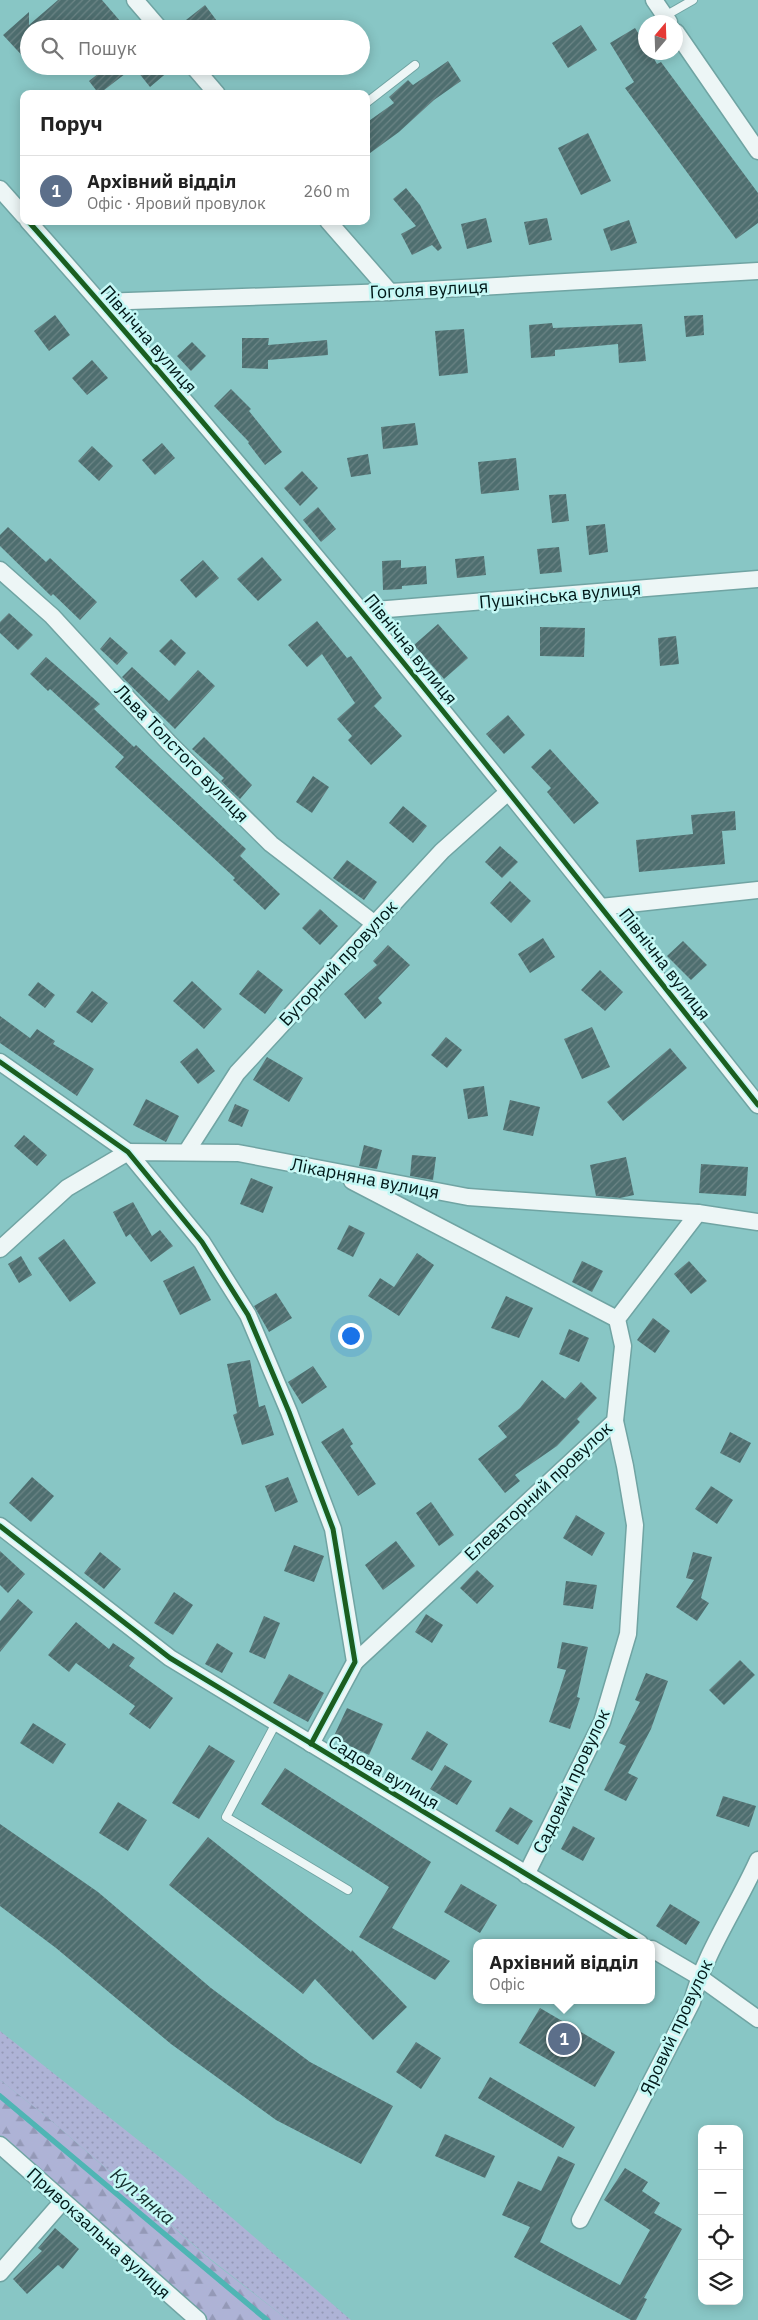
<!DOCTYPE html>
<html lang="uk">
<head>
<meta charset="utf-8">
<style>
  body { margin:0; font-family:"IBM Plex Sans",sans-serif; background:#f6f6f6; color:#222 }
  .controls { position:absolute; right:15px; bottom:15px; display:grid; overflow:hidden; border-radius:10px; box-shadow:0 2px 12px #0003 }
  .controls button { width:45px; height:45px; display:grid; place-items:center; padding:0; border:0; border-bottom:1px solid #e0e0e0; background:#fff; color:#222; font:25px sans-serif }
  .compass { position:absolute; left:638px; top:15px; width:45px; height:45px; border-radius:50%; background:#fff; box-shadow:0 2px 12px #0003; rotate:19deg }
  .you { position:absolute; left:350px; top:1335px; width:18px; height:18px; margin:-12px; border:4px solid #fff; border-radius:50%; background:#1a73e8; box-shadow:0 0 0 8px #1a73e833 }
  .badge { display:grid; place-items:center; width:32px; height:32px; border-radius:50%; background:#db2777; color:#fff; font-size:16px; font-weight:700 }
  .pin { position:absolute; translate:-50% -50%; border:2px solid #fff; box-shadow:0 1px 5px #0006 }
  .popup { position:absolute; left:473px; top:1939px; width:182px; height:65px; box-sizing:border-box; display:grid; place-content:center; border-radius:10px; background:#fff; filter:drop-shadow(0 1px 4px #0005); font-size:16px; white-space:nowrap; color:#767676 }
  .popup b { font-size:19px; color:#222 }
  .popup::after { content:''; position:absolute; left:50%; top:100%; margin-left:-10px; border:10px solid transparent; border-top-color:#fff }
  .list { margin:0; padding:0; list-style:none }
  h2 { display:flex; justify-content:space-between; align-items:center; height:65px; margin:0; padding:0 20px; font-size:21px }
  h2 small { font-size:16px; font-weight:400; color:#767676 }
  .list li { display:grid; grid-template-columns:32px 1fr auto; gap:15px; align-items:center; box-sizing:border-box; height:70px; padding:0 20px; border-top:1px solid #e0e0e0 }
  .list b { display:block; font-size:19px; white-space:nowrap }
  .list p { margin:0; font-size:16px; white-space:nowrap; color:#767676 }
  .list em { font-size:16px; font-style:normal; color:#767676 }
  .icon { flex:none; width:28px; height:28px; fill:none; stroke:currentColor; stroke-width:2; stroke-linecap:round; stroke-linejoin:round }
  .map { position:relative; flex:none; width:758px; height:2320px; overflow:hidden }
  .search { position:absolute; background:#fff; box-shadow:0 2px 12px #0003; left:20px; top:20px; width:350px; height:55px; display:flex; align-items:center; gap:12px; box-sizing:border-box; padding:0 18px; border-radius:28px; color:#767676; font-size:19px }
  .panel { position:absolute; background:#fff; box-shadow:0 2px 12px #0003; left:20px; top:90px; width:350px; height:135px; border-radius:10px }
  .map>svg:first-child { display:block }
</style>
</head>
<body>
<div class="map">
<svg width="758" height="2320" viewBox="0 0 758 2320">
  <defs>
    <pattern id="green-dots" width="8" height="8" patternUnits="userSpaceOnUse" patternTransform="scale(1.25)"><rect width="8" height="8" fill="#aeb3d6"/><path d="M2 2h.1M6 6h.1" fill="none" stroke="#9499b7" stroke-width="1.8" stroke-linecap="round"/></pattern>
    <pattern id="forest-firs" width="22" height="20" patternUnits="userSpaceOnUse" patternTransform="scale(1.25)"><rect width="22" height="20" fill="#aeb3d6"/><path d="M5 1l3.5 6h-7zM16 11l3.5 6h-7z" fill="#9499b7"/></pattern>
    <pattern id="building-hatch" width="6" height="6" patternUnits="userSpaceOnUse" patternTransform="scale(1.25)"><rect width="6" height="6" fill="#4e6e6f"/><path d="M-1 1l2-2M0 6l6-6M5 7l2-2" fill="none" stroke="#6c8586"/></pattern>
  </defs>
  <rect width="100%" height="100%" fill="#88c6c5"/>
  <polygon fill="url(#green-dots)" points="0,2031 181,2174 351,2320 288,2320 208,2257 48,2118 0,2080"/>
  <polygon fill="url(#forest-firs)" points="0,2080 48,2118 213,2262 288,2320 197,2320 0,2152"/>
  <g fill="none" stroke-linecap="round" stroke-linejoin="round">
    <polyline stroke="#4fb5b4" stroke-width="5.5" points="0,2096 267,2320"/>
  </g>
  <g fill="url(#building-hatch)">
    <polygon points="58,0 102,0 127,29 29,29 29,63 3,35 29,12 29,25"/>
    <polygon points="205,5 223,29 193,29 186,20"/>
    <polygon points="581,25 597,50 568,68 552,43"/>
    <polygon points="635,28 646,45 646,52 650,52 657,64 661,62 758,193 758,223 736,239 625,88 634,82 610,43"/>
    <polygon points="448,61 461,81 434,100 399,132 366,156 366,123 394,103 389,97 408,80 413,85"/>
    <polygon points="108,66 175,66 150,87 134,67 99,94 89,81"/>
    <polygon points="588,133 611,181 581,195 558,148"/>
    <polygon points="406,188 420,205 442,248 438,251 432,245 412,255 401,234 416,226 393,199"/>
    <polygon points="486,218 492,242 467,249 461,224"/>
    <polygon points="547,218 552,240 529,245 524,222"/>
    <polygon points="629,220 637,243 611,251 603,229"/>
    <polygon points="55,315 70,335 49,351 34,331"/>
    <polygon points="703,315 704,335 686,337 684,316"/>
    <polygon points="552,323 553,328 642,324 646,361 619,363 618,344 555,350 555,356 531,358 529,325"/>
    <polygon points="464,329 468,373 439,376 435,331"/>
    <polygon points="242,338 269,338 268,345 327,340 328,355 268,360 268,369 242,368"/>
    <polygon points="192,342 206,356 191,371 177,356"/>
    <polygon points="92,360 108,378 87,395 72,378"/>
    <polygon points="231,389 251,409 249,411 282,452 265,465 248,443 249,442 214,406"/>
    <polygon points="415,423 418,445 383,449 381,427"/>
    <polygon points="162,443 175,458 155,475 142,460"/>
    <polygon points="92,446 113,466 99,481 78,461"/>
    <polygon points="368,454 371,474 351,477 347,458"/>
    <polygon points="516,458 519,490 481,494 478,462"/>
    <polygon points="302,471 318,488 300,506 284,488"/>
    <polygon points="566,494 569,521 552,523 549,495"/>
    <polygon points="318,507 336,529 321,542 303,520"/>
    <polygon points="605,524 608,552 589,555 586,526"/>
    <polygon points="8,527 46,562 50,558 97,602 80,620 53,594 51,596 0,546 0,535"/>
    <polygon points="559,547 562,572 540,574 537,549"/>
    <polygon points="484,556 486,575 457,578 455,559"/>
    <polygon points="262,557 282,580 258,601 237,579"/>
    <polygon points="203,560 219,578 196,598 180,580"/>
    <polygon points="401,560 401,568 426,566 427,584 402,586 402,589 383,590 382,561"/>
    <polygon points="9,613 33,635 18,650 0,633 0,622"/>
    <polygon points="317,621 347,658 351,656 382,698 374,706 402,736 371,765 348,740 352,736 337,719 355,703 322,654 307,667 288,645"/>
    <polygon points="438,624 468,658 444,679 414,645"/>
    <polygon points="540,627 585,628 584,657 540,656"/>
    <polygon points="676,636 679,664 660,666 658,638"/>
    <polygon points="110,637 128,653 117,665 100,649"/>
    <polygon points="171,639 186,653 175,666 159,651"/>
    <polygon points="46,657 100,704 94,709 134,747 136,745 246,849 240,856 280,894 265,910 233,880 235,878 115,767 124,757 50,689 48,691 30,674"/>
    <polygon points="132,667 169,701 198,670 215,686 175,729 122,677"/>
    <polygon points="508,715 525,735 504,754 486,734"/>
    <polygon points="204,737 252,785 240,799 221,781 224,778 192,749"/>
    <polygon points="550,749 599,803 574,824 547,792 551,788 531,767"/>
    <polygon points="313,776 329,787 312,813 296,802"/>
    <polygon points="403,806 427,826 413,843 389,823"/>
    <polygon points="735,811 736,830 722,831 725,864 639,872 636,840 693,834 691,815"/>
    <polygon points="500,846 518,862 502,878 485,862"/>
    <polygon points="347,860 377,882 364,900 333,878"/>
    <polygon points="510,881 531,901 511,923 490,903"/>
    <polygon points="320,909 338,926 320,945 302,928"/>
    <polygon points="543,938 555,957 530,973 518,954"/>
    <polygon points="683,941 707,965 691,980 667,956"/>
    <polygon points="388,945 410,965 378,998 382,1003 365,1019 344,994 377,965 373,961"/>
    <polygon points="258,970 283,990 265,1014 239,994"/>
    <polygon points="600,970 623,992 605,1011 581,990"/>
    <polygon points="192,981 222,1009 204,1029 173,1001"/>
    <polygon points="38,982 55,995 45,1008 28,995"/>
    <polygon points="92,991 108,1003 92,1023 76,1012"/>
    <polygon points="0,1016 30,1038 37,1029 55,1041 53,1044 94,1069 77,1096 0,1043"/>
    <polygon points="592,1027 610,1067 582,1079 564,1039"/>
    <polygon points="446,1037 462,1050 447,1068 431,1055"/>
    <polygon points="197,1048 215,1071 198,1084 180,1062"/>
    <polygon points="670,1048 687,1068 623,1121 607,1102"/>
    <polygon points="267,1057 303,1078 289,1102 253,1080"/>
    <polygon points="484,1086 488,1116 468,1119 463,1089"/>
    <polygon points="146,1099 179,1116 166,1142 133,1125"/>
    <polygon points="510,1100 540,1107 533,1136 503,1130"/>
    <polygon points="235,1104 249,1110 242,1127 228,1121"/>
    <polygon points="24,1135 47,1155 37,1166 14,1146"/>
    <polygon points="364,1145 382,1150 377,1169 359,1166"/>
    <polygon points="412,1155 436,1157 433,1180 410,1176"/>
    <polygon points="626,1157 634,1195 620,1198 596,1196 590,1165"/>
    <polygon points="701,1164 748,1167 746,1196 699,1193"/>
    <polygon points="251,1178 273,1187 263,1213 240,1204"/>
    <polygon points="133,1202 152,1236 160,1230 173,1246 151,1262 130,1234 126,1237 113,1212"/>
    <polygon points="349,1225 365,1233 353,1257 337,1249"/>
    <polygon points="64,1239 96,1283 70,1302 38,1258"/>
    <polygon points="417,1253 434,1265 399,1316 368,1296 380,1278 394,1287"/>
    <polygon points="21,1256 32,1275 19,1283 8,1264"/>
    <polygon points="582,1261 603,1271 592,1292 572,1282"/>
    <polygon points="689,1261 707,1281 691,1294 674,1274"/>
    <polygon points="194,1266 211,1300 180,1315 163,1281"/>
    <polygon points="276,1293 292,1318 269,1332 254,1306"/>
    <polygon points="506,1296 533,1308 519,1338 491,1328"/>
    <polygon points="653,1318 670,1331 655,1353 637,1340"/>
    <polygon points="569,1329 589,1338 579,1362 559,1354"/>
    <polygon points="250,1360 259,1407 265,1405 274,1435 242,1445 233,1415 237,1413 227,1364"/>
    <polygon points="313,1366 327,1387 302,1404 288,1382"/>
    <polygon points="542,1380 565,1399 581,1382 597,1398 577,1419 580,1422 557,1446 515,1475 520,1481 505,1493 478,1459 507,1437 498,1426 520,1408"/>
    <polygon points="343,1428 353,1444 350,1446 376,1484 358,1496 321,1442"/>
    <polygon points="730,1432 751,1443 740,1463 720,1453"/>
    <polygon points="32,1477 54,1496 31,1522 9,1503"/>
    <polygon points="288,1477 298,1502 275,1512 265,1486"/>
    <polygon points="711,1486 733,1500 717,1524 695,1509"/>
    <polygon points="431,1502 454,1535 439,1546 416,1513"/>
    <polygon points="576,1515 605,1533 592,1556 563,1538"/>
    <polygon points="396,1541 415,1566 383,1590 365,1565"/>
    <polygon points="294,1545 324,1556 314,1582 284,1571"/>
    <polygon points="0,1551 25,1574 8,1593 0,1585"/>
    <polygon points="100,1552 121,1569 104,1589 84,1573"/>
    <polygon points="693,1552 712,1557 701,1598 709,1603 697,1621 676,1607 694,1580 686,1578"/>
    <polygon points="477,1570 494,1586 477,1604 460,1588"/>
    <polygon points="566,1581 597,1585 593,1609 563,1605"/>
    <polygon points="174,1592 193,1605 173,1635 154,1623"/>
    <polygon points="18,1599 33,1612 0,1652 0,1621"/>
    <polygon points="426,1614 443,1625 432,1643 415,1632"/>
    <polygon points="264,1616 280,1623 265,1659 249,1652"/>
    <polygon points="76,1622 109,1649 113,1643 135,1658 129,1666 173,1698 150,1729 129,1714 135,1706 76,1663 69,1672 48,1655"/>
    <polygon points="562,1642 588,1647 577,1697 580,1698 570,1729 549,1722 566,1670 557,1668"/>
    <polygon points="217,1643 233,1653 222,1673 205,1664"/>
    <polygon points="740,1660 755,1675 724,1705 709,1690"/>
    <polygon points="646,1673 668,1681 651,1729 628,1773 638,1778 626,1801 604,1790 626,1746 619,1743 640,1702 635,1700"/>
    <polygon points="289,1674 324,1693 308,1722 273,1703"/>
    <polygon points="347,1708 383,1724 369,1755 333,1738"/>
    <polygon points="33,1723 66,1744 53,1764 20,1743"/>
    <polygon points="427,1731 448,1744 432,1771 411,1759"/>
    <polygon points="209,1745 235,1761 199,1819 172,1803"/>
    <polygon points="445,1765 472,1781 457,1805 430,1789"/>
    <polygon points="285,1768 431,1862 392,1928 450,1961 435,1980 359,1937 389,1887 261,1804"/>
    <polygon points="723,1796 756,1806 749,1827 716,1816"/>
    <polygon points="118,1802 147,1820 128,1851 99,1833"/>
    <polygon points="510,1807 533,1821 518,1845 495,1831"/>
    <polygon points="0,1824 98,1892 211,1988 310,2062 393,2106 361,2164 276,2120 171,2044 56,1948 0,1906"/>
    <polygon points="573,1826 595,1838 583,1861 561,1849"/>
    <polygon points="208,1837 351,1952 352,1950 407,2007 373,2040 315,1979 303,1994 169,1885"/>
    <polygon points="461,1884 497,1905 480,1933 444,1912"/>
    <polygon points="670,1904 700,1922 686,1945 656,1926"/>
    <polygon points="540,2008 615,2052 595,2087 519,2043"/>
    <polygon points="416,2042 441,2058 421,2089 396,2072"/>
    <polygon points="490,2077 575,2127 563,2148 478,2098"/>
    <polygon points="445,2134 495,2156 485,2178 435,2156"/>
    <polygon points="558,2156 575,2164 540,2242 620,2285 650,2230 604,2200 625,2168 648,2182 642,2191 660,2203 654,2213 682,2229 644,2298 647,2299 636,2320 631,2320 514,2257 530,2227 502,2215 518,2181 541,2191"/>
    <polygon points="55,2228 79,2249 63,2269 58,2265 27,2294 13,2279 42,2251 38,2248"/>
  </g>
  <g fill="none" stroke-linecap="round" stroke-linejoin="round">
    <g stroke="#70a4a3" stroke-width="10">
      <g id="service">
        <polyline points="665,16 693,0"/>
        <polyline points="366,103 415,65"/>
        <polyline points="276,1723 226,1817 348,1890"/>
      </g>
    </g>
    <g stroke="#70a4a3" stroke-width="19">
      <g id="minor">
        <polyline points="135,0 160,29"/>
        <polyline points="654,0 669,22"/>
        <polyline points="676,32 758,151"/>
        <polyline points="193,66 217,94"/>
        <polyline points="0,189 24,216"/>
        <path d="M28 221C282 507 521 805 758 1105"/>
        <polyline points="328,221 390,292"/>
        <polyline points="100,302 390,292 758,271"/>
        <polyline points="0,570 52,616 169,743 271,844 375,924"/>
        <polyline points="363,611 758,579"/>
        <polyline points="601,907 758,890"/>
        <polyline points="0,1062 128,1152 202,1242 248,1315 289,1412 333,1529 355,1662 311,1744"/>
        <polyline points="187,1151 237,1073 442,851 508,792"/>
        <polyline points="352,1181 617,1319"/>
        <polyline points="0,1249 67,1188 128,1152 238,1153 468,1197 698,1213 758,1222"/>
        <polyline points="0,1526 170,1658 640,1943"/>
        <polyline points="355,1662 615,1421 623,1346 617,1319 698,1213"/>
        <polyline points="526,1875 602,1722 628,1634 635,1525 625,1466 615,1421"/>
        <polyline points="652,1949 698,1976 758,2019"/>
        <polyline points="0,2145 198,2320"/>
        <path d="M580 2220 692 2002C704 1954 737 1907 758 1860"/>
        <polyline points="0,2273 62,2202"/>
      </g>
    </g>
    <use href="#service" stroke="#edf6f6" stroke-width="8"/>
    <use href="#minor" stroke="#edf6f6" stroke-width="16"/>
    <g stroke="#c4f8f5" stroke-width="8">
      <g id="cycleway">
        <path d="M28 221C282 507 521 805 758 1105"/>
        <polyline points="0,1062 128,1152 202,1242 248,1315 289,1412 333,1529 355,1662 311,1744"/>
        <polyline points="0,1526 170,1658 640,1943"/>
      </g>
    </g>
    <use href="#cycleway" stroke="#1b5e20" stroke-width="5"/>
  </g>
  <g text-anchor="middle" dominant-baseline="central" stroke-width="5" stroke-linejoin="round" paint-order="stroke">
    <g font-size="18" fill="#011818" stroke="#c4f8f5">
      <text transform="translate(429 289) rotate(-3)">Гоголя вулиця</text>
      <text transform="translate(149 339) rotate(49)">Північна вулиця</text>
      <text transform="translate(560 595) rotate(-5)">Пушкінська вулиця</text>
      <text transform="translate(411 649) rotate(51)">Північна вулиця</text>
      <text transform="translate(182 753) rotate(46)">Льва Толстого вулиця</text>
      <text transform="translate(338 963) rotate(-47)">Бугорний провулок</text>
      <text transform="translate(665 964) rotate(52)">Північна вулиця</text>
      <text transform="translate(365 1178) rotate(11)">Лікарняна вулиця</text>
      <text transform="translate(538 1491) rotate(-43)">Елеваторний провулок</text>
      <text transform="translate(384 1772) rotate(31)">Садова вулиця</text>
      <text transform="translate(571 1781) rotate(-65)">Садовий провулок</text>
      <text transform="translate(676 2027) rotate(-65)">Яровий провулок</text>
      <text transform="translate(99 2233) rotate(42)">Привокзальна вулиця</text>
    </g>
    <g font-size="19" font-style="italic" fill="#152f2e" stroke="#c4f8f5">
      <text transform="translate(143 2196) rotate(40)">Куп'янка</text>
    </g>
  </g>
</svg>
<div class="controls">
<button>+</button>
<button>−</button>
<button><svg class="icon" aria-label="locate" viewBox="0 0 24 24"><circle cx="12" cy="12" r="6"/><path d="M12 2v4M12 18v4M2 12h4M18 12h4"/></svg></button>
<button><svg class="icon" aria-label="layers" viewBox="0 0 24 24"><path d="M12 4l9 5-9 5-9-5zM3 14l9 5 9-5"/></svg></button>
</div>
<svg class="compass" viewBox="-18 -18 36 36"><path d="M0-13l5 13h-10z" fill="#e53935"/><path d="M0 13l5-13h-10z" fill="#767676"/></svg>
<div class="you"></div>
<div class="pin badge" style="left:564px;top:2039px;background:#5c6f8a">1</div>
<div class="popup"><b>Архівний відділ</b>Офіс</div>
<div class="search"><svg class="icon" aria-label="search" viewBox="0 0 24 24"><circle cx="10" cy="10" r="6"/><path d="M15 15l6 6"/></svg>Пошук</div>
<section class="panel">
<h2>Поруч<small></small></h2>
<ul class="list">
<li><span class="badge" style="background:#5c6f8a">1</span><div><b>Архівний відділ</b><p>Офіс · Яровий провулок</p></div><em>260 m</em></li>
</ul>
</section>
</div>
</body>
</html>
